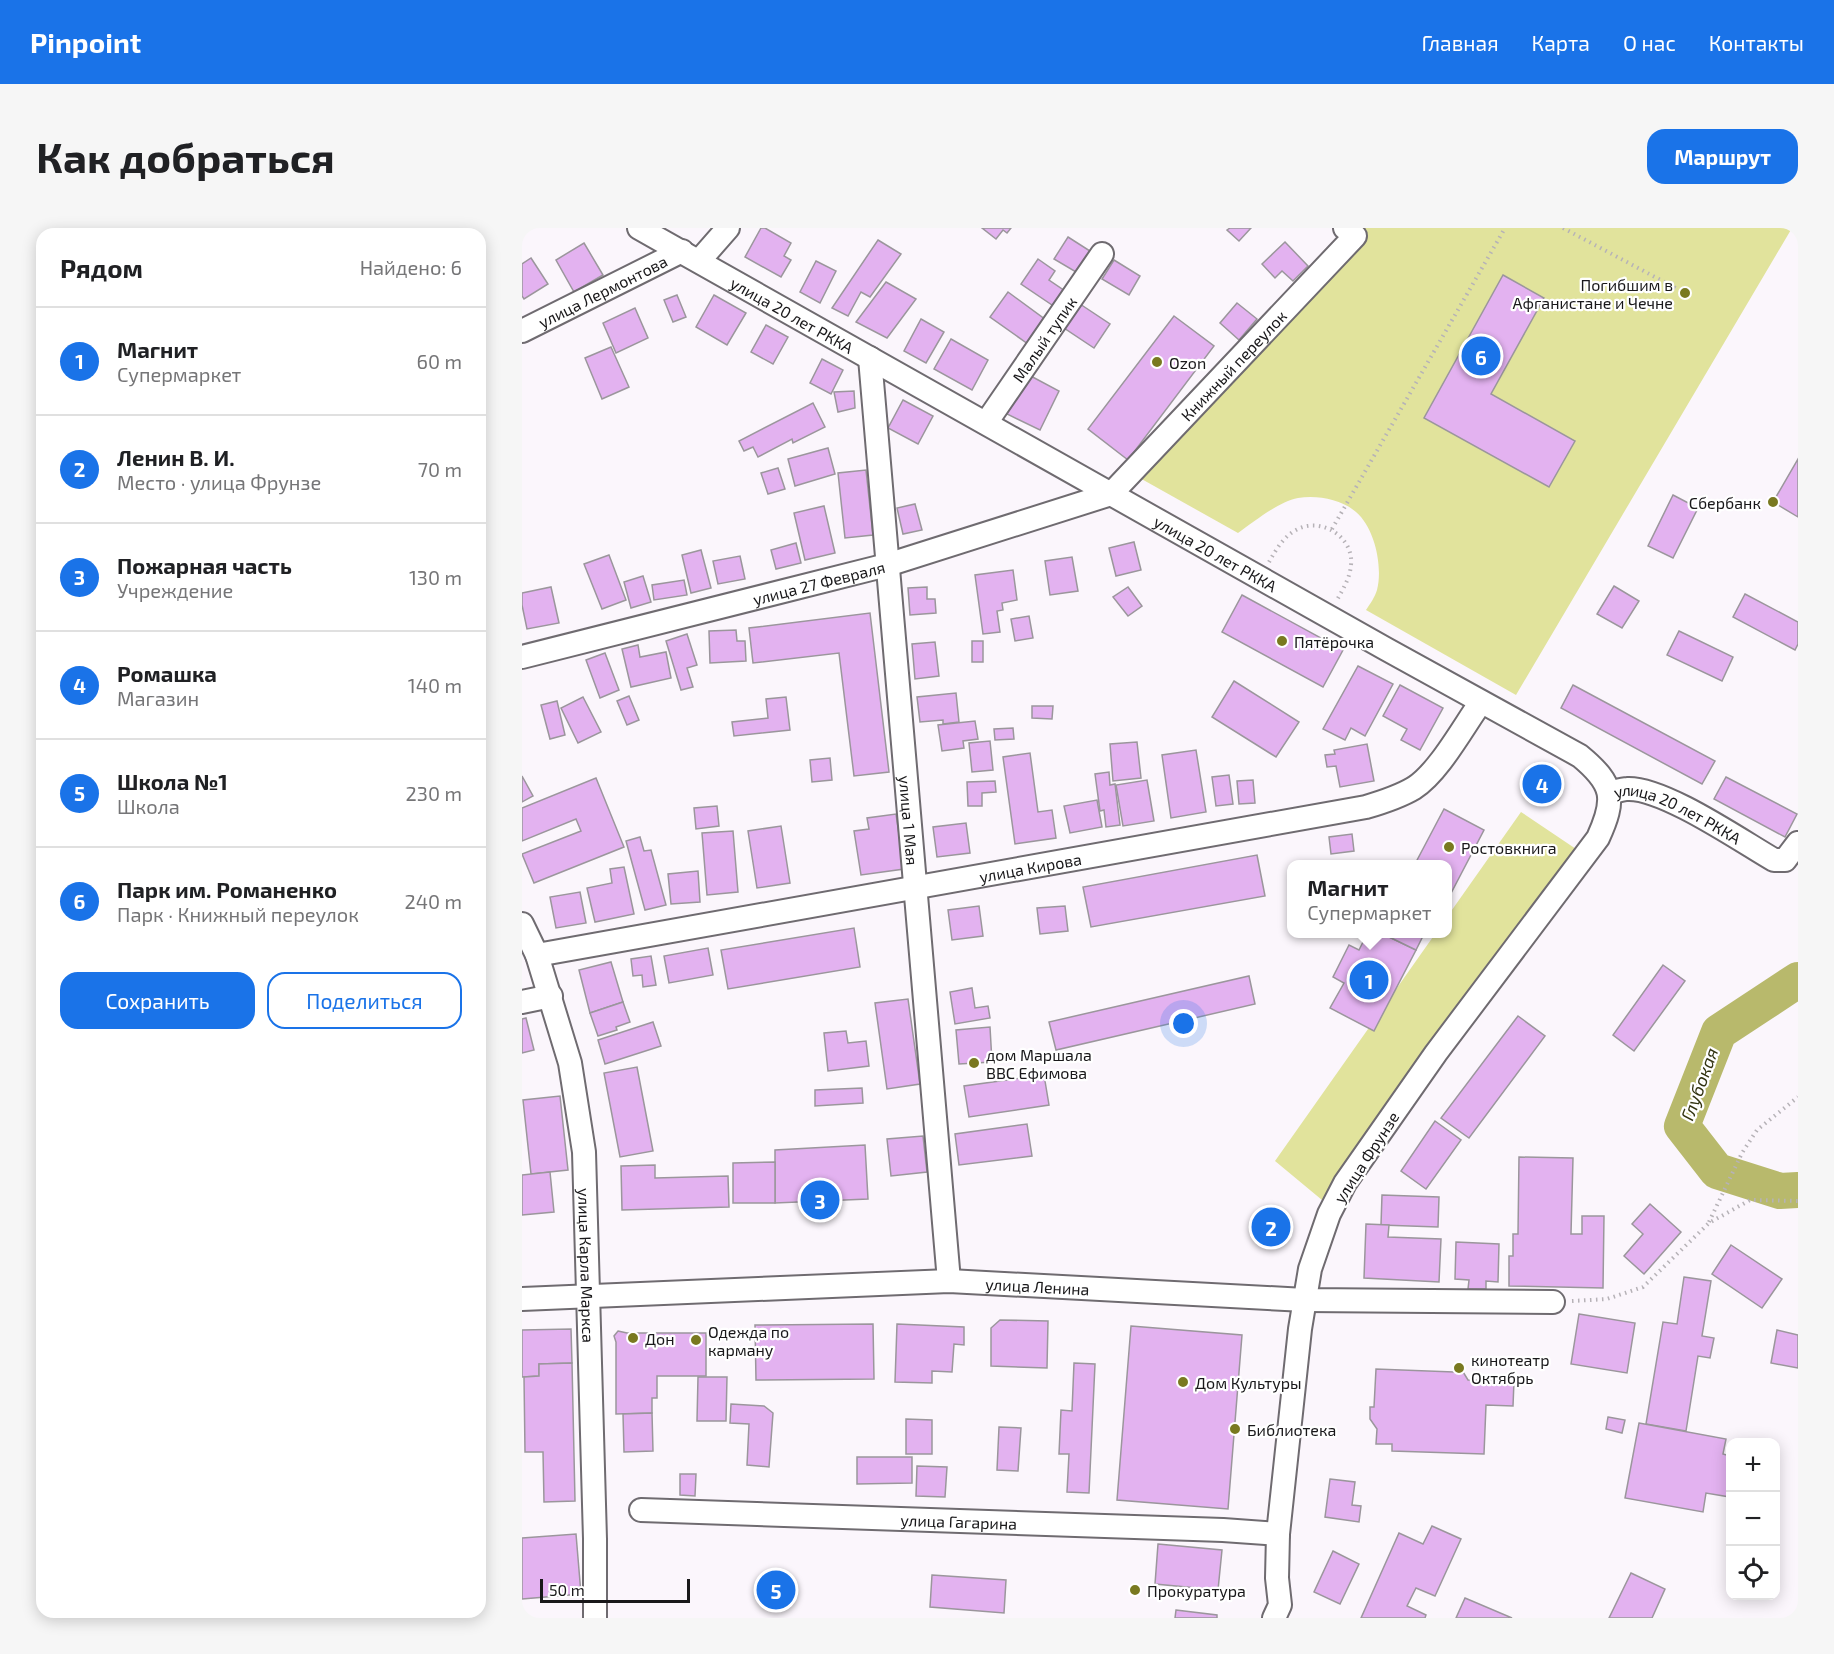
<!DOCTYPE html>
<html lang="ru">
<head>
<meta charset="utf-8">
<style>
  body { margin:0; font-family:"Exo 2",sans-serif; background:#f6f6f6; color:#202124 }
  .controls { position:absolute; right:18px; bottom:18px; display:grid; overflow:hidden; border-radius:12px; box-shadow:0 3px 15px #0003 }
  .controls button { width:54px; height:54px; display:grid; place-items:center; padding:0; border:0; border-bottom:2px solid #e0e0e0; background:#fff; color:#202124; font:30px sans-serif }
  .scale { position:absolute; left:18px; bottom:15px; width:150px; box-sizing:border-box; padding-left:6px; border:3px solid #19181a; border-top:0; font-size:16px; line-height:21px; white-space:nowrap; color:#19181a; -webkit-text-stroke:4px #fff; paint-order:stroke }
  .you { position:absolute; left:662px; top:796px; width:21px; height:21px; margin:-15px; border:4px solid #fff; border-radius:50%; background:#1a73e8; box-shadow:0 0 0 9px #1a73e833 }
  .badge { display:grid; place-items:center; width:39px; height:39px; border-radius:50%; background:#1a73e8; color:#fff; font-size:20px; font-weight:700 }
  .pin { position:absolute; translate:-50% -50%; border:3px solid #fff; box-shadow:0 2px 6px #0006 }
  .popup { position:absolute; left:765px; top:632px; width:165px; height:78px; box-sizing:border-box; display:grid; place-content:center; border-radius:12px; background:#fff; filter:drop-shadow(0 2px 4px #0005); font-size:20px; white-space:nowrap; color:#757577 }
  .popup b { font-size:22px; color:#202124 }
  .popup::after { content:''; position:absolute; left:50%; top:100%; margin-left:-12px; border:12px solid transparent; border-top-color:#fff }
  .list { margin:0; padding:0; list-style:none }
  h2 { display:flex; justify-content:space-between; align-items:center; height:78px; margin:0; padding:0 24px; font-size:26px }
  h2 small { font-size:20px; font-weight:400; color:#757577 }
  .list li { display:grid; grid-template-columns:39px 1fr auto; gap:18px; align-items:center; box-sizing:border-box; height:108px; padding:0 24px; border-top:2px solid #e0e0e0 }
  .list b { display:block; font-size:22px; white-space:nowrap }
  .list p { margin:0; font-size:20px; white-space:nowrap; color:#757577 }
  .list em { font-size:20px; font-style:normal; color:#757577 }
  .actions { display:flex; gap:12px; padding:18px 24px }
  .actions a { flex:1; padding:14px 0; border:2px solid #1a73e8; border-radius:18px; text-align:center; font-size:21px; color:#1a73e8 }
  .actions .main { background:#1a73e8; color:#fff }
  .icon { flex:none; width:33px; height:33px; fill:none; stroke:currentColor; stroke-width:2; stroke-linecap:round; stroke-linejoin:round }
  .map { position:relative; flex:none; width:1276px; height:1390px; overflow:hidden; border-radius:18px }
  header { display:flex; align-items:center; gap:36px; box-sizing:border-box; height:84px; padding:0 30px; background:#1a73e8; color:#fff }
  header strong { font-size:28px }
  nav { display:flex; gap:33px; margin-inline-start:auto; font-size:21px }
  .intro { display:flex; align-items:center; justify-content:space-between; box-sizing:border-box; height:144px; padding:0 36px }
  h1 { margin:0; font-size:42px }
  .button { padding:15px 27px; border-radius:18px; background:#1a73e8; color:#fff; font-size:21px; font-weight:700 }
  main { display:flex; gap:36px; padding:0 36px }
  aside { flex:1; background:#fff; border-radius:18px; box-shadow:0 3px 15px #0003 }
  .map>svg:first-child { display:block }
</style>
</head>
<body>
<header>
<strong>Pinpoint</strong>
<nav><a>Главная</a><a>Карта</a><a>О нас</a><a>Контакты</a></nav>
</header>
<div class="intro"><h1>Как добраться</h1><a class="button">Маршрут</a></div>
<main>
<aside>
<h2>Рядом<small>Найдено: 6</small></h2>
<ul class="list">
<li><span class="badge">1</span><div><b>Магнит</b><p>Супермаркет</p></div><em>60 m</em></li>
<li><span class="badge">2</span><div><b>Ленин В. И.</b><p>Место · улица Фрунзе</p></div><em>70 m</em></li>
<li><span class="badge">3</span><div><b>Пожарная часть</b><p>Учреждение</p></div><em>130 m</em></li>
<li><span class="badge">4</span><div><b>Ромашка</b><p>Магазин</p></div><em>140 m</em></li>
<li><span class="badge">5</span><div><b>Школа №1</b><p>Школа</p></div><em>230 m</em></li>
<li><span class="badge">6</span><div><b>Парк им. Романенко</b><p>Парк · Книжный переулок</p></div><em>240 m</em></li>
</ul>
<div class="actions"><a class="main">Сохранить</a><a>Поделиться</a></div>
</aside>
<div class="map">
<svg width="1276" height="1390" viewBox="0 0 1276 1390">
  <rect width="100%" height="100%" fill="#fbf6fc"/>
  <g fill="#e1e39c">
    <path d="M840 0H1270L994 467 844 382C848 376 853 369 855 362 861 339 853 300 834 284 819 271 795 267 776 270 756 274 733 293 716 305L616 249Z"/>
    <polygon points="999,584 1054,621 800,972 753,933 913,706 925,706 925,689"/>
  </g>
  <g fill="none" stroke-linecap="round" stroke-linejoin="round">
    <polyline stroke="#b8b96c" stroke-width="36" points="1276,752 1197,804 1160,898 1195,943 1258,963 1276,962"/>
  </g>
  <g fill="#e3b2f0" stroke="#9b969c" stroke-width="1.5">
    <polygon points="239,0 243,0 269,15 262,28 269,32 259,49 223,29"/>
    <polygon points="460,0 489,0 485,5 481,2 474,11"/>
    <polygon points="708,0 729,0 717,13 705,2"/>
    <polygon points="546,9 568,23 554,44 532,31"/>
    <polygon points="356,12 379,26 348,69 339,64 326,88 310,80"/>
    <polygon points="763,14 786,38 771,53 760,43 753,50 740,36"/>
    <polygon points="62,15 81,47 52,64 34,32"/>
    <polygon points="9,30 26,56 2,71 0,68 0,36"/>
    <polygon points="516,31 533,43 527,52 543,63 533,79 499,56"/>
    <polygon points="592,32 618,48 607,67 580,51"/>
    <polygon points="294,33 314,43 298,75 278,64"/>
    <polygon points="981,47 1022,70 969,166 1053,213 1027,259 902,190"/>
    <polygon points="364,54 394,71 365,110 334,94"/>
    <polygon points="486,64 524,92 506,116 468,89"/>
    <polygon points="155,67 164,89 151,94 142,72"/>
    <polygon points="192,67 224,85 205,117 174,99"/>
    <polygon points="715,75 735,91 717,112 698,95"/>
    <polygon points="558,76 588,96 572,120 542,100"/>
    <polygon points="113,80 126,110 94,125 81,95"/>
    <polygon points="652,88 692,118 606,232 566,201"/>
    <polygon points="399,91 422,104 404,135 382,123"/>
    <polygon points="244,97 266,109 251,136 229,124"/>
    <polygon points="429,111 466,132 450,162 412,141"/>
    <polygon points="89,119 107,159 80,171 63,130"/>
    <polygon points="300,131 321,142 309,166 288,155"/>
    <polygon points="505,146 537,163 518,202 485,186"/>
    <polygon points="332,163 333,180 316,184 312,164"/>
    <polygon points="381,172 411,188 396,216 366,200"/>
    <polygon points="291,175 303,199 271,215 270,211 236,229 231,219 222,223 217,213"/>
    <polygon points="306,220 313,246 273,258 266,231"/>
    <polygon points="1276,231 1276,289 1251,274"/>
    <polygon points="256,240 263,261 246,266 239,245"/>
    <polygon points="344,242 351,307 323,310 316,245"/>
    <polygon points="1151,267 1176,280 1151,330 1126,318"/>
    <polygon points="393,276 400,302 381,306 375,280"/>
    <polygon points="302,278 313,325 283,332 272,285"/>
    <polygon points="612,314 619,342 594,348 587,320"/>
    <polygon points="274,315 279,335 254,341 249,322"/>
    <polygon points="179,322 189,360 169,365 160,327"/>
    <polygon points="87,327 104,372 80,381 62,336"/>
    <polygon points="218,328 223,351 196,356 191,333"/>
    <polygon points="550,329 556,363 528,367 523,333"/>
    <polygon points="491,342 495,372 480,375 481,382 475,383 478,404 461,406 453,347"/>
    <polygon points="121,348 129,374 109,380 102,354"/>
    <polygon points="162,352 165,367 132,372 130,357"/>
    <polygon points="1092,358 1117,373 1100,400 1075,386"/>
    <polygon points="29,359 37,395 5,401 0,377 0,365"/>
    <polygon points="405,359 405,371 413,371 414,385 388,387 386,360"/>
    <polygon points="606,359 620,378 606,388 591,369"/>
    <polygon points="1223,366 1276,394 1276,416 1273,422 1211,389"/>
    <polygon points="720,367 821,422 801,459 700,404"/>
    <polygon points="348,385 367,544 332,548 317,425 231,435 227,400"/>
    <polygon points="507,388 511,410 493,413 489,391"/>
    <polygon points="214,402 215,413 223,413 224,433 188,435 187,403"/>
    <polygon points="1157,403 1211,429 1200,453 1145,427"/>
    <polygon points="165,406 175,437 165,440 171,459 159,462 144,413"/>
    <rect x="450" y="413" width="11" height="21"/>
    <polygon points="413,414 417,448 393,451 390,416"/>
    <polygon points="116,417 118,429 144,424 149,450 109,459 100,421"/>
    <polygon points="83,425 97,462 78,470 64,432"/>
    <polygon points="836,438 871,456 843,508 829,500 823,512 801,501"/>
    <polygon points="712,453 777,494 754,529 690,489"/>
    <polygon points="878,457 921,480 898,522 879,512 885,501 861,488"/>
    <polygon points="1051,457 1193,533 1180,556 1039,480"/>
    <polygon points="434,465 437,494 421,496 421,492 398,494 395,469"/>
    <polygon points="107,468 117,492 105,497 95,473"/>
    <polygon points="61,469 79,504 56,515 39,480"/>
    <polygon points="264,469 268,502 212,508 210,494 246,490 244,471"/>
    <polygon points="35,473 43,507 28,511 19,477"/>
    <polygon points="510,478 531,478 530,491 510,490"/>
    <polygon points="453,493 456,511 441,513 442,520 420,523 416,497"/>
    <polygon points="491,500 492,511 473,512 472,501"/>
    <polygon points="468,513 471,542 450,544 447,515"/>
    <polygon points="615,514 619,550 591,553 588,516"/>
    <polygon points="845,516 852,553 818,559 814,538 805,539 803,527 813,526 812,522"/>
    <polygon points="674,522 684,584 649,590 640,527"/>
    <polygon points="508,525 516,584 530,582 534,610 493,616 481,529"/>
    <polygon points="308,530 310,552 290,554 288,532"/>
    <polygon points="587,544 588,557 593,556 598,597 584,599 582,582 578,583 573,546"/>
    <polygon points="707,547 711,576 694,578 690,549"/>
    <polygon points="0,548 11,568 0,574"/>
    <polygon points="1204,549 1275,586 1263,609 1192,571"/>
    <polygon points="74,550 102,619 12,655 0,626 59,603 54,591 0,613 0,580"/>
    <polygon points="625,552 632,593 601,598 594,557"/>
    <polygon points="731,552 733,575 717,576 715,553"/>
    <polygon points="473,553 474,564 460,565 460,578 446,578 445,554"/>
    <polygon points="575,572 580,599 548,605 542,578"/>
    <polygon points="195,578 197,598 174,601 172,580"/>
    <polygon points="922,581 962,602 927,669 925,668 925,636 893,636"/>
    <polygon points="374,586 382,641 339,647 332,603 347,601 345,590"/>
    <polygon points="444,595 448,625 415,629 411,599"/>
    <polygon points="259,598 268,655 235,660 226,603"/>
    <polygon points="211,603 216,664 185,667 180,605"/>
    <polygon points="830,606 832,623 809,626 807,609"/>
    <polygon points="118,609 122,623 129,622 144,677 123,682 104,613"/>
    <polygon points="735,627 743,668 569,699 561,659"/>
    <polygon points="102,639 112,686 73,694 65,660 90,655 88,641"/>
    <polygon points="176,643 178,674 149,676 146,646"/>
    <polygon points="58,664 64,695 34,700 28,669"/>
    <polygon points="457,678 461,708 430,712 426,682"/>
    <polygon points="543,678 546,703 518,706 515,680"/>
    <polygon points="332,700 338,739 206,761 199,722"/>
    <polygon points="845,706 861,706 894,722 852,803 808,780 822,755 811,749 827,717 837,722"/>
    <polygon points="861,706 902,706 894,722"/>
    <polygon points="186,720 191,747 147,755 142,728"/>
    <polygon points="129,728 134,757 121,759 120,747 111,748 109,731"/>
    <polygon points="89,734 101,774 68,785 57,742"/>
    <polygon points="1141,737 1163,753 1112,823 1091,807"/>
    <polygon points="727,748 733,776 534,822 527,794"/>
    <polygon points="450,760 453,780 466,778 468,790 433,796 428,764"/>
    <polygon points="386,771 398,856 365,861 353,775"/>
    <polygon points="101,774 108,794 94,799 95,802 76,808 68,785"/>
    <polygon points="996,788 1023,808 947,910 919,890"/>
    <polygon points="4,790 12,822 0,825 0,791"/>
    <polygon points="131,794 139,818 83,836 76,812"/>
    <polygon points="468,799 470,834 437,836 434,802"/>
    <polygon points="324,803 326,815 344,813 347,838 306,843 302,805"/>
    <polygon points="115,839 131,923 98,929 82,845"/>
    <polygon points="522,847 527,877 447,889 442,858"/>
    <polygon points="340,860 341,875 293,878 293,862"/>
    <polygon points="38,868 46,942 9,946 1,872"/>
    <polygon points="913,893 939,912 904,961 879,943"/>
    <polygon points="505,896 510,928 437,937 433,906"/>
    <polygon points="401,908 405,944 369,948 365,911"/>
    <polygon points="343,917 346,971 253,975 253,922"/>
    <polygon points="997,929 1051,930 1049,1006 1060,1006 1060,988 1082,988 1081,1060 987,1058 987,1028 991,1028 991,1006 996,1006"/>
    <polygon points="253,934 253,975 211,975 211,935"/>
    <polygon points="133,937 133,950 206,948 207,979 100,982 99,938"/>
    <polygon points="28,944 32,984 0,987 0,947"/>
    <polygon points="860,967 917,969 916,999 859,997"/>
    <polygon points="1128,976 1159,1004 1122,1046 1102,1028 1121,1006 1110,996"/>
    <polygon points="844,996 867,997 866,1009 919,1011 917,1054 842,1050"/>
    <polygon points="934,1014 977,1016 976,1054 964,1053 964,1061 946,1061 947,1052 933,1051"/>
    <polygon points="1209,1017 1260,1051 1240,1080 1190,1046"/>
    <polygon points="1162,1049 1189,1053 1180,1108 1192,1110 1188,1130 1176,1128 1164,1203 1124,1196 1141,1094 1155,1096"/>
    <polygon points="1057,1086 1113,1095 1105,1145 1049,1136"/>
    <polygon points="478,1092 526,1093 525,1140 469,1138 469,1100"/>
    <polygon points="351,1096 352,1151 234,1152 233,1097"/>
    <polygon points="375,1096 442,1099 442,1117 432,1116 430,1144 410,1143 410,1155 373,1154"/>
    <polygon points="609,1098 720,1107 706,1281 595,1272"/>
    <polygon points="49,1101 50,1135 17,1136 17,1148 0,1149 0,1102"/>
    <polygon points="1255,1102 1276,1107 1276,1140 1249,1135"/>
    <polygon points="96,1103 105,1105 184,1105 184,1148 135,1148 135,1170 130,1170 130,1185 94,1186 94,1114 92,1108"/>
    <polygon points="50,1135 53,1273 22,1274 21,1224 3,1224 2,1149 17,1148 17,1136"/>
    <polygon points="552,1135 573,1136 567,1265 545,1264 547,1226 537,1226 539,1182 550,1183"/>
    <polygon points="934,1138 938,1139 946,1152 992,1153 991,1178 964,1177 962,1226 870,1223 870,1216 854,1216 855,1201 848,1191 848,1179 852,1179 854,1141 932,1144"/>
    <polygon points="176,1149 205,1149 204,1193 175,1193"/>
    <polygon points="209,1176 242,1178 251,1185 247,1239 225,1237 227,1196 208,1195"/>
    <polygon points="130,1185 131,1223 102,1224 101,1186"/>
    <polygon points="1086,1189 1103,1192 1100,1205 1084,1201"/>
    <polygon points="384,1191 410,1192 410,1226 384,1226"/>
    <polygon points="1117,1195 1204,1211 1201,1226 1208,1228 1208,1269 1184,1265 1181,1284 1103,1270"/>
    <polygon points="477,1199 499,1200 496,1243 475,1242"/>
    <polygon points="335,1229 390,1229 390,1255 335,1256"/>
    <polygon points="395,1238 425,1239 423,1269 394,1268"/>
    <polygon points="158,1246 174,1246 173,1268 158,1267"/>
    <polygon points="808,1251 833,1254 830,1277 839,1278 837,1294 803,1289"/>
    <polygon points="910,1298 939,1311 913,1368 894,1360 885,1378 904,1387 903,1390 839,1390 877,1305 901,1316"/>
    <polygon points="54,1306 59,1366 0,1371 0,1310"/>
    <polygon points="636,1316 700,1322 696,1362 633,1356"/>
    <polygon points="811,1323 837,1336 818,1376 792,1364"/>
    <polygon points="1109,1345 1143,1361 1130,1390 1087,1390"/>
    <polygon points="410,1347 484,1352 482,1385 408,1379"/>
    <polygon points="943,1370 990,1390 934,1390"/>
    <polygon points="654,1382 695,1387 695,1390 653,1390"/>
  </g>
  <g fill="none" stroke-linecap="round" stroke-linejoin="round">
    <g stroke="#6f6b70" stroke-width="26">
      <g id="minor">
        <path id="s1" d="M117 0 864 421 1058 528C1092 556 1094 571 1076 610L914 825 823 955 807 986 788 1041 778 1101 756 1306 755 1350 758 1377 752 1390"/>
        <polyline points="177,33 206,0"/>
        <path id="s2" d="M0 103 160 23"/>
        <path id="s3" d="M348 130 427 1053"/>
        <path id="s4" d="M464 195 580 26"/>
        <path id="s5" d="M0 429 365 337 589 266 833 8 823 0"/>
        <path id="s6" d="M1087 565C1093 564 1099 561 1105 561 1141 559 1219 613 1252 632H1263L1276 615"/>
        <path id="s7" d="M0 696 15 727 48 835 62 924 73 1311V1390"/>
        <path id="s8" d="M15 727 844 579C861 574 877 569 892 560 917 544 941 499 959 474"/>
        <polyline points="0,774 29,768"/>
        <path id="s9" d="M0 1071 427 1053 783 1072 1031 1074"/>
        <path id="s10" d="M119 1282 701 1302 756 1306"/>
      </g>
    </g>
    <g stroke="#b6b2b7" stroke-width="4" stroke-dasharray="1.5 4.5" stroke-linecap="butt">
      <polyline points="1041,0 1163,65"/>
      <polyline points="810,301 983,0"/>
      <path d="M747 334C754 322 761 309 774 302 799 288 832 309 829 337 828 350 821 361 815 372"/>
      <polyline points="1187,994 1220,925 1235,902 1276,869"/>
      <polyline points="1050,1073 1085,1071 1121,1059 1187,995 1228,972 1276,973"/>
    </g>
    <use href="#minor" stroke="#fff" stroke-width="22"/>
  </g>
  <g fill="#797920" stroke="#fff" stroke-width="2">
    <circle cx="1163" cy="65" r="6"/>
    <circle cx="635" cy="134" r="6"/>
    <circle cx="1251" cy="274" r="6"/>
    <circle cx="760" cy="413" r="6"/>
    <circle cx="927" cy="619" r="6"/>
    <circle cx="452" cy="835" r="6"/>
    <circle cx="111" cy="1110" r="6"/>
    <circle cx="174" cy="1112" r="6"/>
    <circle cx="937" cy="1140" r="6"/>
    <circle cx="661" cy="1154" r="6"/>
    <circle cx="713" cy="1201" r="6"/>
    <circle cx="613" cy="1362" r="6"/>
  </g>
  <g text-anchor="middle" dominant-baseline="central" stroke-width="4.5" stroke-linejoin="round" paint-order="stroke">
    <g font-size="16" fill="#19181a" stroke="#fff" text-anchor="start">
      <text x="1151" y="56" text-anchor="end">Погибшим в<tspan x="1151" dy="18">Афганистане и Чечне</tspan></text>
      <text x="647" y="134">Ozon</text>
      <text x="1239" y="274" text-anchor="end">Сбербанк</text>
      <text x="772" y="413">Пятёрочка</text>
      <text x="939" y="619">Ростовкнига</text>
      <text x="464" y="826">дом Маршала<tspan x="464" dy="18">ВВС Ефимова</tspan></text>
      <text x="186" y="1103">Одежда по<tspan x="186" dy="18">карману</tspan></text>
      <text x="123" y="1110">Дон</text>
      <text x="949" y="1131">кинотеатр<tspan x="949" dy="18">Октябрь</tspan></text>
      <text x="673" y="1154">Дом Культуры</text>
      <text x="725" y="1201">Библиотека</text>
      <text x="625" y="1362">Прокуратура</text>
    </g>
    <g font-size="16" fill="#19181a" stroke="#fff">
      <text stroke="none"><textPath href="#s2" startOffset="90">улица Лермонтова</textPath></text>
      <text stroke="none"><textPath href="#s1" startOffset="176">улица 20 лет РККА</textPath></text>
      <text stroke="none"><textPath href="#s4" startOffset="102">Малый тупик</textPath></text>
      <text stroke="none"><textPath href="#s5" startOffset="789">Книжный переулок</textPath></text>
      <text stroke="none"><textPath href="#s1" startOffset="662">улица 20 лет РККА</textPath></text>
      <text stroke="none"><textPath href="#s5" startOffset="306">улица 27 Февраля</textPath></text>
      <text stroke="none"><textPath href="#s6" startOffset="74">улица 20 лет РККА</textPath></text>
      <text stroke="none"><textPath href="#s3" startOffset="464">улица 1 Мая</textPath></text>
      <text stroke="none"><textPath href="#s8" startOffset="501">улица Кирова</textPath></text>
      <text transform="translate(844 929) rotate(-57)">улица Фрунзе</text>
      <text stroke="none"><textPath href="#s7" startOffset="351">улица Карла Маркса</textPath></text>
      <text stroke="none"><textPath href="#s9" startOffset="516">улица Ленина</textPath></text>
      <text stroke="none"><textPath href="#s10" startOffset="318">улица Гагарина</textPath></text>
    </g>
    <g font-size="18" font-style="italic" fill="#333412" stroke="#fff">
      <text transform="translate(1177 856) rotate(-70)">Глубокая</text>
    </g>
  </g>
</svg>
<div class="controls">
<button>+</button>
<button>−</button>
<button><svg class="icon" aria-label="locate" viewBox="0 0 24 24"><circle cx="12" cy="12" r="6"/><path d="M12 2v4M12 18v4M2 12h4M18 12h4"/></svg></button>
</div>
<div class="scale">50 m</div>
<div class="you"></div>
<div class="pin badge" style="left:847px;top:752px">1</div>
<div class="popup"><b>Магнит</b>Супермаркет</div>
<div class="pin badge" style="left:749px;top:999px">2</div>
<div class="pin badge" style="left:298px;top:972px">3</div>
<div class="pin badge" style="left:1020px;top:556px">4</div>
<div class="pin badge" style="left:254px;top:1362px">5</div>
<div class="pin badge" style="left:959px;top:128px">6</div>
</div>
</main>
</body>
</html>
